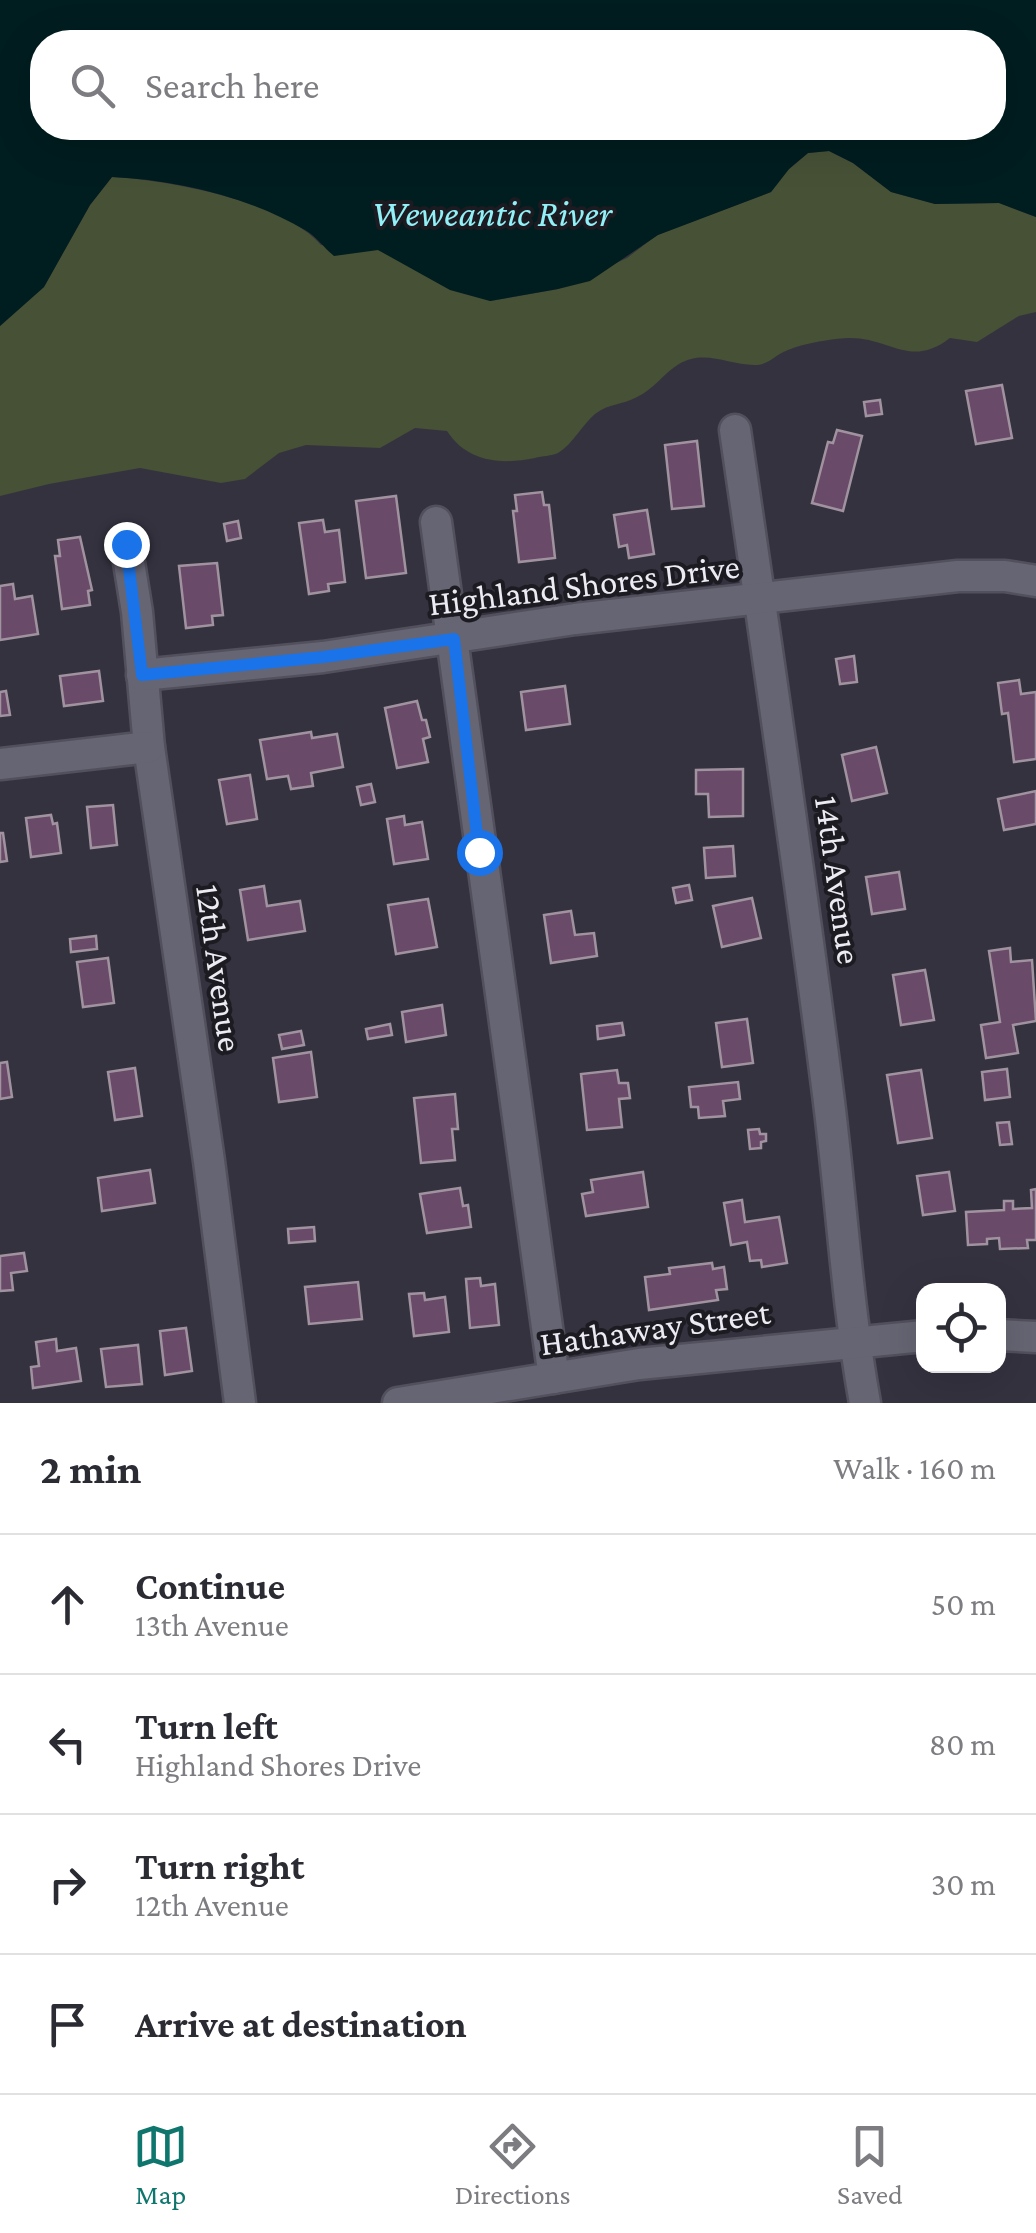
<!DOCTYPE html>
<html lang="en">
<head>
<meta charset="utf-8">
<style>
  body { margin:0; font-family:"Crimson Pro",serif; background:#f2f2f3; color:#2b2b33 }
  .controls { position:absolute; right:30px; bottom:30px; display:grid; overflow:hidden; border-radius:20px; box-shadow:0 10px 40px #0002 }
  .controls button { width:90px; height:90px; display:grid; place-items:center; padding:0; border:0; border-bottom:2px solid #e1e1e2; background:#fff; color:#2b2b33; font:50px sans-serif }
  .stop { position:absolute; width:30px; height:30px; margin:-22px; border:8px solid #1a73e8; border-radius:50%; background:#fff }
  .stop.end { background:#1a73e8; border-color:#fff; box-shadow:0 2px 10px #0008 }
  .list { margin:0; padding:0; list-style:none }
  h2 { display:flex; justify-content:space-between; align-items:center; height:130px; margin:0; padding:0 40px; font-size:42px }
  h2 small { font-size:32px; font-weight:400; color:#7c7c81 }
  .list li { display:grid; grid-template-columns:65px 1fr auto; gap:30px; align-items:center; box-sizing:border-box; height:140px; padding:0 40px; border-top:2px solid #e1e1e2 }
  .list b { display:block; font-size:38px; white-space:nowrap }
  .list p { margin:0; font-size:32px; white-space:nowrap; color:#7c7c81 }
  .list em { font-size:32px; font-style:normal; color:#7c7c81 }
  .icon { flex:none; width:55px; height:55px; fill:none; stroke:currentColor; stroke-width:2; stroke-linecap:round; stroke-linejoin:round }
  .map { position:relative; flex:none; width:1036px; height:1403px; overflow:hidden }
  .search { position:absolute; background:#fff; box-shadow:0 10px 40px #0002; left:30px; right:30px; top:30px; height:110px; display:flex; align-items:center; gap:25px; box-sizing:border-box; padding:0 35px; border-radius:40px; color:#7c7c81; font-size:38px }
  .sheet { height:690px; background:#fff }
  nav { display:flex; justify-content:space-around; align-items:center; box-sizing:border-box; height:140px; border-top:2px solid #e1e1e2; background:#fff; font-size:28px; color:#7c7c81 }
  nav a { display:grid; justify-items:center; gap:5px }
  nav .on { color:#0f766e }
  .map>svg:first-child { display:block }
</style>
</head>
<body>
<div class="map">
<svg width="1036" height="1403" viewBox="0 0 1036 1403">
  <rect width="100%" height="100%" fill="#34323f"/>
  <path fill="#465136" d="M829 151 853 163 891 192 935 204 999 203 1036 217V312L1019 316 977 342 950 338C910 369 890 337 848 338 830 339 805 343 788 350 774 355 770 365 754 365 728 365 705 349 679 364 664 373 654 389 637 397 623 405 609 403 595 414 582 425 573 444 558 453 552 456 542 456 535 458 501 465 467 462 447 431L415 428 380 448 306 445 279 453 245 479 221 483 140 468 49 484 0 496V326L44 287 90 205 112 177C168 180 283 201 321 245L378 250 491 301 558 289 627 258 657 235 771 192 789 169 808 153Z"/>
  <path fill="#001d1f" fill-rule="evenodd" d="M0 0H1036V217L999 203 935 204 891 192 853 163 829 151 808 153 789 169 771 192 658 235 590 281 558 289 490 301 450 290 378 250 334 256C324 248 316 236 305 230 248 197 178 180 112 177L90 205 44 287 0 326ZM42 42H994V128H42Z"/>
  <g fill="#694a68" stroke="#a0939f" stroke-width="2.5">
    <polygon points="1002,385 1012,438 976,444 966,391"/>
    <polygon points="880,400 882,414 866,416 864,402"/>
    <polygon points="837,430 862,436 843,511 812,503 828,442 833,443"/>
    <polygon points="697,441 704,506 672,509 665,445"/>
    <polygon points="542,492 544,505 549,505 555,558 519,562 513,511 517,511 515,495"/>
    <polygon points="396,496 406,573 366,578 356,501"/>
    <polygon points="647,510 654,554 629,558 627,545 619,547 614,515"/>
    <polygon points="323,520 325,532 339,530 345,582 328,584 329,591 309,594 299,523"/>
    <polygon points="238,521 241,538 227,541 224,524"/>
    <polygon points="80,537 92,590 88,591 90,605 62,609 55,556 60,556 58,540"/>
    <polygon points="217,563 223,615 212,616 213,625 186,628 179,566"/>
    <polygon points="13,584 15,599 32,596 38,634 0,640 0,586"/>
    <polygon points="854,656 857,682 840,684 836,659"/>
    <polygon points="99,671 103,701 64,706 60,676"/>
    <polygon points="1019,680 1021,694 1036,692 1036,759 1014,762 1008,713 1002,714 998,683"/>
    <polygon points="565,686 570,724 526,730 521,692"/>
    <polygon points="6,691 10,715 0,716 0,692"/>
    <polygon points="417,701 422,720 426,720 430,737 423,739 428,762 397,768 385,708"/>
    <polygon points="311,732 312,738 337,734 343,767 311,773 313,786 291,789 288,776 267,779 260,740"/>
    <polygon points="876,747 887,793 852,801 842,755"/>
    <polygon points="743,769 743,816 709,817 708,794 696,794 696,770"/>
    <polygon points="250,775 257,819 227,824 219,780"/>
    <polygon points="371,784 375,802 361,805 357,787"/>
    <polygon points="1036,791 1036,824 1004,830 998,799"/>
    <polygon points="113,805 117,845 91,848 87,807"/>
    <polygon points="51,815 53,824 57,823 61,853 31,857 26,818"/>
    <polygon points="404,816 405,825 422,822 428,859 394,864 387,819"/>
    <polygon points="0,833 3,833 7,861 0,862"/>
    <polygon points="733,846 735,876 706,878 704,848"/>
    <polygon points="899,872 905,909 872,914 866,877"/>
    <polygon points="689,885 692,900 676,903 673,888"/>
    <polygon points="264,886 267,906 300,901 305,931 248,940 240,890"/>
    <polygon points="752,898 761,938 722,947 713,906"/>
    <polygon points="428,899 437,947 396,954 388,905"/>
    <polygon points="571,911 575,935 594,933 597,956 551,963 544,915"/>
    <polygon points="96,936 97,949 71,952 70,939"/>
    <polygon points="1010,948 1011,962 1032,960 1036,1021 1013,1025 1018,1053 986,1058 981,1025 1000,1022 989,951"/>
    <polygon points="108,958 114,1003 83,1007 77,962"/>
    <polygon points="925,970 934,1020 901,1025 893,975"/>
    <polygon points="442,1005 446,1035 406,1042 402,1012"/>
    <polygon points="747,1019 753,1063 722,1067 716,1023"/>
    <polygon points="622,1023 624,1035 598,1039 597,1026"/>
    <polygon points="390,1024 392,1035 368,1039 366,1029"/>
    <polygon points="301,1031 304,1045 282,1049 279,1035"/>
    <polygon points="311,1052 317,1097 279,1102 273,1058"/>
    <polygon points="7,1062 12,1097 0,1099 0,1063"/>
    <polygon points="135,1068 142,1116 115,1120 108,1072"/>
    <polygon points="1007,1069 1010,1097 985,1100 982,1072"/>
    <polygon points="617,1070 619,1083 628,1083 630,1098 619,1099 622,1127 587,1130 581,1074"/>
    <polygon points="921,1070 932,1138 898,1143 887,1075"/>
    <polygon points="738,1082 740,1099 723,1101 725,1116 699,1118 698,1107 691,1107 689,1087"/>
    <polygon points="455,1094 458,1129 452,1129 455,1160 421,1163 414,1098"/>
    <polygon points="1009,1122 1012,1144 1000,1145 997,1123"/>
    <polygon points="759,1129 760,1134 766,1134 766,1141 761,1142 761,1148 750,1149 748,1130"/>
    <polygon points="150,1170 155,1203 102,1211 98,1178"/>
    <polygon points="643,1172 648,1207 586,1216 582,1194 593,1192 591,1180"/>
    <polygon points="949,1172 955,1211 923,1215 917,1176"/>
    <polygon points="460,1188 463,1206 468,1205 471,1227 427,1233 420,1194"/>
    <polygon points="1036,1189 1036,1240 1027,1240 1028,1248 1000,1249 999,1238 987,1239 987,1244 968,1245 966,1212 1004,1210 1004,1201 1013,1201 1013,1209 1032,1208 1031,1190"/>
    <polygon points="742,1200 745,1222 779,1217 787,1263 762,1267 761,1260 750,1261 747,1242 731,1245 724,1203"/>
    <polygon points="314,1227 315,1241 289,1243 288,1229"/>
    <polygon points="24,1253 27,1271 11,1273 13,1290 0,1291 0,1256"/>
    <polygon points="712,1263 713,1269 724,1267 727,1289 716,1290 718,1300 649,1310 645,1277 670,1274 669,1268"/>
    <polygon points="480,1278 481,1286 495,1284 499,1325 470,1328 466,1279"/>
    <polygon points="358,1282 362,1319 309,1324 305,1287"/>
    <polygon points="424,1293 425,1300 445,1297 449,1332 414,1336 409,1294"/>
    <polygon points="186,1328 192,1371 165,1375 160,1331"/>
    <polygon points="56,1339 57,1351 76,1348 81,1381 33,1388 31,1367 39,1366 36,1342"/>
    <polygon points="138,1345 142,1384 106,1387 101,1349"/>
  </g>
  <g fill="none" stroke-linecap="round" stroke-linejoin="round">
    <g stroke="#52505c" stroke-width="35">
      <g id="minor">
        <path d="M735 430C767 649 799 867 827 1086 841 1192 846 1298 865 1403"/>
        <polyline points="436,522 554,1378"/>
        <polyline points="126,544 137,612 149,747 209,1161 240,1403"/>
        <polyline points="142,675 323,657 575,619 958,576 1005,576 1036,581"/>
        <polyline points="0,764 149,747"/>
        <polyline points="998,1335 1036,1337"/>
        <polyline points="398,1403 639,1364 924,1336"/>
      </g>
    </g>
    <use href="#minor" stroke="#666573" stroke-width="30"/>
  </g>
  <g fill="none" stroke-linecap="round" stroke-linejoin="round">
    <polyline stroke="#1a73e8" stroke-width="12" points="126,544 142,675 323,657 454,639 479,852"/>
  </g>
  <g text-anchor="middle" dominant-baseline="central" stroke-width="8" stroke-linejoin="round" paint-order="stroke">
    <g font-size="35" fill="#ecebf4" stroke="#1c1b21">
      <text transform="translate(584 585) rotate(-7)">Highland Shores Drive</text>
      <text transform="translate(838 880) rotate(82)">14th Avenue</text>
      <text transform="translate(219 968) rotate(82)">12th Avenue</text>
      <text transform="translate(655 1328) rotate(-8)">Hathaway Street</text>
    </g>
    <g font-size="38" font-style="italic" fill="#91f1f7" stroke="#1c1b21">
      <text x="492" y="213">Weweantic River</text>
    </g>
  </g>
</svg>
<div class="controls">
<button><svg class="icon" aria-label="locate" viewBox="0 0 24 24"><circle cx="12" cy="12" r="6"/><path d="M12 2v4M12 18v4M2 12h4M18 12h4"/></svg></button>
</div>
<div class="stop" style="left:479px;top:852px"></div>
<div class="stop end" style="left:126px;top:544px"></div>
<div class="search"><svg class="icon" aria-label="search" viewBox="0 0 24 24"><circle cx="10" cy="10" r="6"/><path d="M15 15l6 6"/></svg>Search here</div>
</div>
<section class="sheet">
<h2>2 min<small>Walk · 160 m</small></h2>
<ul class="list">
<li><svg class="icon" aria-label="ahead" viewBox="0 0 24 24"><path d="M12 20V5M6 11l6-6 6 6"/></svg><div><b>Continue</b><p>13th Avenue</p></div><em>50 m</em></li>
<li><svg class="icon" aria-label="left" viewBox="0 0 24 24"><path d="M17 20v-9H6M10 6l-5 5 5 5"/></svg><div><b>Turn left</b><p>Highland Shores Drive</p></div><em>80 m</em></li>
<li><svg class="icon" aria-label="right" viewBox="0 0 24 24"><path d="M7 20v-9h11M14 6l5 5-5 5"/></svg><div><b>Turn right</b><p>12th Avenue</p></div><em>30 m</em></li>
<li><svg class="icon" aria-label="arrive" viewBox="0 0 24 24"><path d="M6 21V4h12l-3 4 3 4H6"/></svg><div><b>Arrive at destination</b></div></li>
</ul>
</section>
<nav>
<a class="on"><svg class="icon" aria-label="map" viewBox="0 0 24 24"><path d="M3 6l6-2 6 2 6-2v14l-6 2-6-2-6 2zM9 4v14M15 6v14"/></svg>Map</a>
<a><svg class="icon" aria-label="directions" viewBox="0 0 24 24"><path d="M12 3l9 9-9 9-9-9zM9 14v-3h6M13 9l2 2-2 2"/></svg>Directions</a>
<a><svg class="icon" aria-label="saved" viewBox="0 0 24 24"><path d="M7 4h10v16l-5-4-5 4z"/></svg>Saved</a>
</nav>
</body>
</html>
